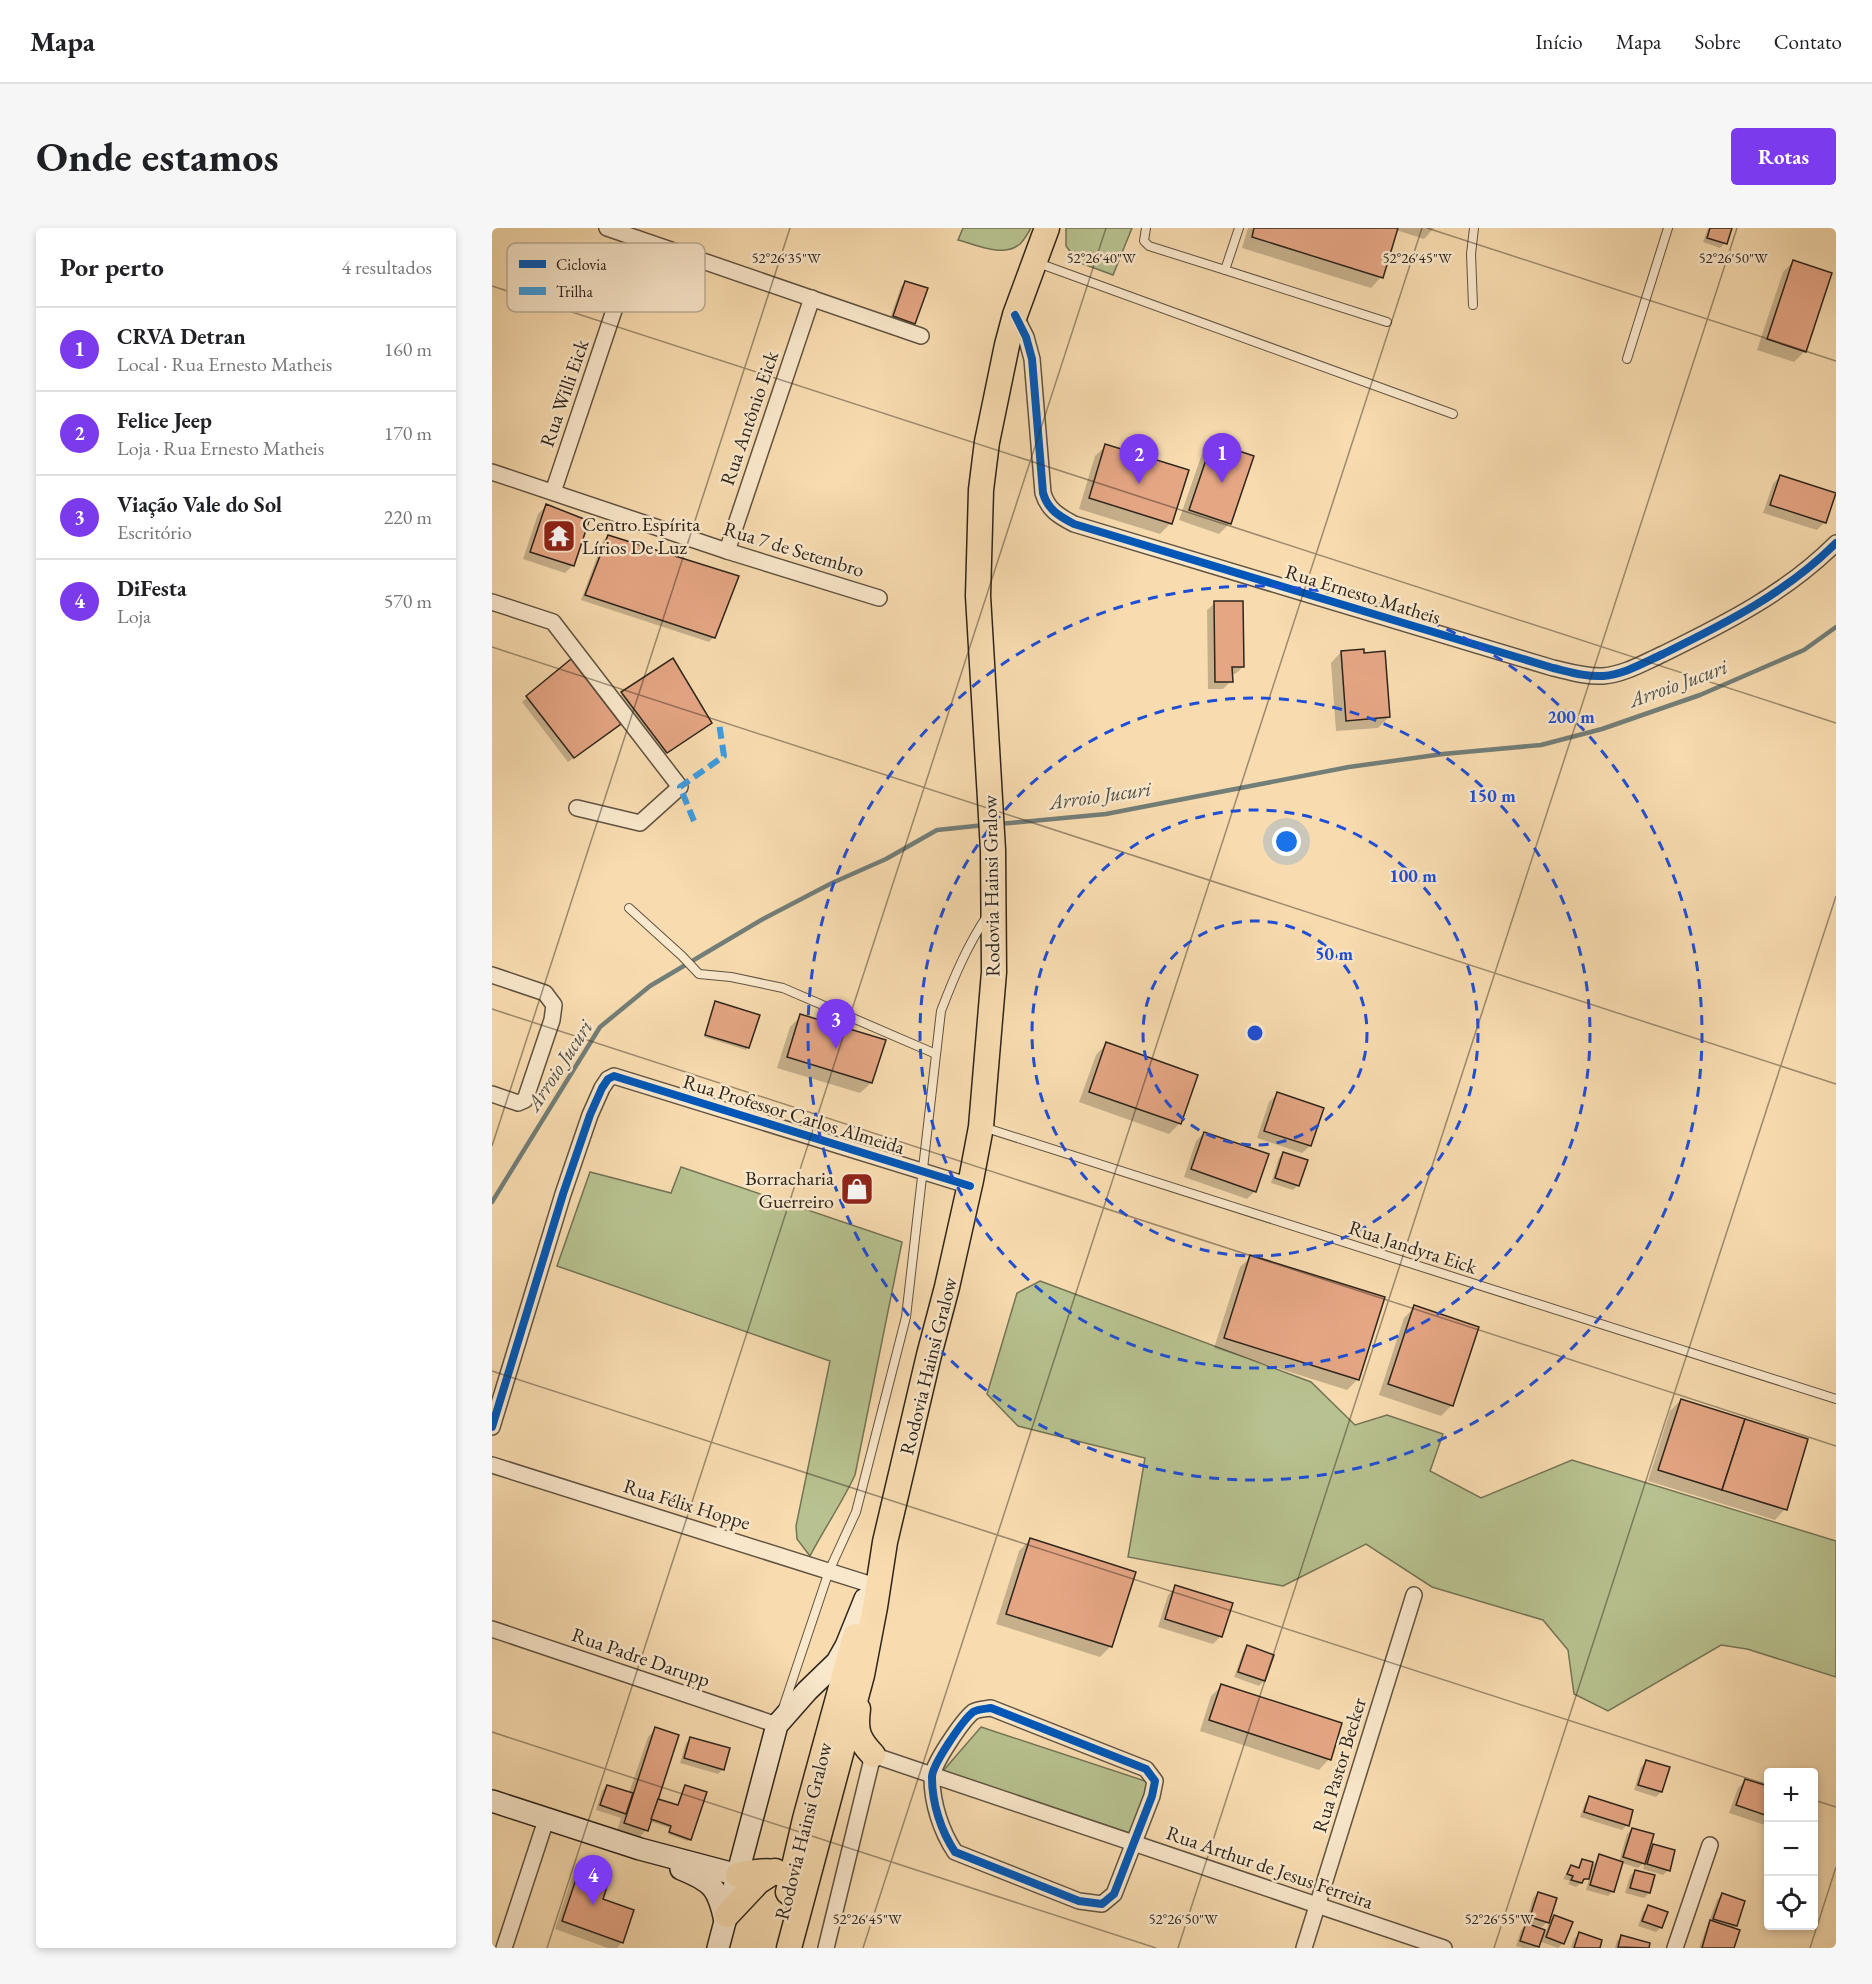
<!DOCTYPE html>
<html lang="pt">
<head>
<meta charset="utf-8">
<style>
  body { margin:0; font-family:"EB Garamond",serif; background:#f6f6f6; color:#202124 }
  .controls { position:absolute; right:18px; bottom:18px; display:grid; overflow:hidden; border-radius:6px; box-shadow:0 3px 9px #0003 }
  .controls button { width:54px; height:54px; display:grid; place-items:center; padding:0; border:0; border-bottom:2px solid #e0e0e0; background:#fff; color:#202124; font:30px sans-serif }
  .you { position:absolute; left:795px; top:614px; width:21px; height:21px; margin:-15px; border:4px solid #fff; border-radius:50%; background:#1a73e8; box-shadow:0 0 0 9px #1a73e833 }
  .badge { display:grid; place-items:center; width:39px; height:39px; border-radius:50%; background:#7c3aed; color:#fff; font-size:20px; font-weight:700 }
  .pin { position:absolute; translate:-50% -50px; filter:drop-shadow(0 2px 3px #0008) }
  .pin::after { content:''; position:absolute; top:32px; width:21px; height:18px; background:inherit; clip-path:polygon(0 0,100% 0,50% 100%) }
  .list { margin:0; padding:0; list-style:none }
  h2 { display:flex; justify-content:space-between; align-items:center; height:78px; margin:0; padding:0 24px; font-size:26px }
  h2 small { font-size:20px; font-weight:400; color:#757577 }
  .list li { display:grid; grid-template-columns:39px 1fr auto; gap:18px; align-items:center; box-sizing:border-box; height:84px; padding:0 24px; border-top:2px solid #e0e0e0 }
  .list b { display:block; font-size:22px; white-space:nowrap }
  .list p { margin:0; font-size:20px; white-space:nowrap; color:#757577 }
  .list em { font-size:20px; font-style:normal; color:#757577 }
  .icon { flex:none; width:33px; height:33px; fill:none; stroke:currentColor; stroke-width:2; stroke-linecap:round; stroke-linejoin:round }
  .map { position:relative; flex:none; width:1344px; height:1720px; overflow:hidden; border-radius:6px }
  header { display:flex; align-items:center; gap:36px; box-sizing:border-box; height:84px; padding:0 30px; background:#fff; border-bottom:2px solid #e0e0e0 }
  header strong { font-size:28px }
  nav { display:flex; gap:33px; margin-inline-start:auto; font-size:21px }
  .intro { display:flex; align-items:center; justify-content:space-between; box-sizing:border-box; height:144px; padding:0 36px }
  h1 { margin:0; font-size:42px }
  .button { padding:15px 27px; border-radius:6px; background:#7c3aed; color:#fff; font-size:21px; font-weight:700 }
  main { display:flex; gap:36px; padding:0 36px }
  aside { flex:1; background:#fff; border-radius:6px; box-shadow:0 3px 9px #0003 }
  .map>svg:first-child { display:block }
</style>
</head>
<body>
<header>
<strong>Mapa</strong>
<nav><a>Início</a><a>Mapa</a><a>Sobre</a><a>Contato</a></nav>
</header>
<div class="intro"><h1>Onde estamos</h1><a class="button">Rotas</a></div>
<main>
<aside>
<h2>Por perto<small>4 resultados</small></h2>
<ul class="list">
<li><span class="badge">1</span><div><b>CRVA Detran</b><p>Local · Rua Ernesto Matheis</p></div><em>160 m</em></li>
<li><span class="badge">2</span><div><b>Felice Jeep</b><p>Loja · Rua Ernesto Matheis</p></div><em>170 m</em></li>
<li><span class="badge">3</span><div><b>Viação Vale do Sol</b><p>Escritório</p></div><em>220 m</em></li>
<li><span class="badge">4</span><div><b>DiFesta</b><p>Loja</p></div><em>570 m</em></li>
</ul>
</aside>
<div class="map">
<svg width="1344" height="1720" viewBox="0 0 1344 1720">
  <rect width="100%" height="100%" fill="#f8dcb0"/>
  <filter id="stains"><feTurbulence type="fractalNoise" baseFrequency=".00333" numOctaves="4"/><feColorMatrix values="0 0 0 0 .2 0 0 0 0 .09 0 0 0 0 .02 0 0 0 .5 -.17"/></filter>
  <radialGradient id="worn" r=".72"><stop offset=".6" stop-color="#630" stop-opacity="0"/><stop offset="1" stop-color="#630" stop-opacity=".3"/></radialGradient>
  <g fill="#b8c290" stroke="#737456" stroke-width="1.5">
    <path d="M471 0H539C536 5 532 12 528 16 511 30 485 17 466 12Z"/>
    <polygon points="574,0 640,0 621,47 586,34 574,18"/>
    <path d="M189 939 410 1014 363 1247C350 1275 332 1301 318 1328L305 1311 304 1298 338 1133 65 1038 98 944 179 965Z"/>
    <polygon points="548,1053 819,1154 863,1197 895,1187 951,1206 938,1243 989,1270 1080,1232 1344,1313 1344,1449 1255,1421 1229,1417 1116,1483 1082,1466 1076,1422 1051,1392 940,1359 874,1316 791,1358 636,1329 653,1230 526,1198 495,1166 525,1065"/>
    <polygon points="489,1499 656,1554 640,1606 451,1543"/>
  </g>
  <g fill="#0003">
    <polygon points="756,0 942,0 932,11 904,2 889,49 879,60 750,20"/>
    <polygon points="1216,0 1239,0 1233,15 1228,20 1211,14"/>
    <polygon points="1301,34 1313,123 1302,134 1265,122 1291,44"/>
    <polygon points="414,54 422,96 417,101 397,93 409,59"/>
    <polygon points="720,215 738,295 727,306 687,292 710,226"/>
    <polygon points="614,218 679,295 668,306 587,281 603,228"/>
    <polygon points="1288,248 1333,294 1325,302 1271,285 1281,256"/>
    <polygon points="54,278 81,337 73,345 31,331 46,286"/>
    <polygon points="116,308 222,409 217,414 89,372 111,313"/>
    <polygon points="723,375 751,439 743,446 739,446 739,453 731,461 716,461 715,382"/>
    <polygon points="849,424 897,489 886,500 844,503 839,435"/>
    <polygon points="180,432 213,499 169,529 125,470"/>
    <polygon points="78,433 123,500 76,534 30,474"/>
    <polygon points="223,775 256,820 254,822 212,809"/>
    <polygon points="309,788 379,855 368,865 285,840 298,799"/>
    <polygon points="614,816 688,895 677,906 587,874 604,827"/>
    <polygon points="785,866 818,918 810,925 765,910 777,874"/>
    <polygon points="712,905 763,963 755,971 692,949 704,913"/>
    <polygon points="792,925 806,957 801,962 779,955 787,930"/>
    <polygon points="759,1029 866,1151 855,1162 722,1120 748,1039"/>
    <polygon points="923,1079 960,1177 949,1188 887,1167 912,1090"/>
    <polygon points="1189,1172 1293,1281 1283,1292 1156,1253 1178,1183"/>
    <polygon points="538,1312 619,1418 608,1429 504,1396 527,1323"/>
    <polygon points="684,1359 729,1408 721,1416 666,1399 676,1367"/>
    <polygon points="756,1419 781,1428 772,1453 767,1458 742,1449 751,1424"/>
    <polygon points="730,1458 837,1531 827,1542 708,1503 719,1468"/>
    <polygon points="164,1501 163,1577 185,1579 193,1559 198,1611 196,1613 176,1606 178,1600 157,1593 154,1602 147,1610 125,1603 129,1590 104,1582 110,1563 115,1558 137,1565 156,1509"/>
    <polygon points="199,1510 231,1541 226,1546 188,1535 194,1515"/>
    <polygon points="1154,1534 1169,1564 1164,1569 1142,1562 1149,1539"/>
    <polygon points="1254,1552 1276,1560 1276,1598 1237,1585 1246,1560"/>
    <polygon points="1098,1570 1135,1597 1130,1602 1088,1589 1093,1575"/>
    <polygon points="1140,1601 1155,1624 1161,1618 1176,1642 1171,1647 1151,1641 1153,1633 1146,1640 1130,1635 1121,1663 1116,1668 1094,1662 1098,1647 1084,1659 1076,1656 1078,1653 1071,1651 1079,1638 1085,1640 1091,1633 1102,1636 1108,1628 1127,1634 1135,1606"/>
    <polygon points="88,1641 109,1672 130,1714 125,1720 116,1720 63,1701 80,1649"/>
    <polygon points="1143,1643 1157,1665 1152,1670 1133,1665 1138,1648"/>
    <polygon points="1046,1665 1055,1694 1050,1699 1034,1694 1041,1670"/>
    <polygon points="1230,1667 1244,1698 1240,1701 1241,1720 1207,1720 1225,1672"/>
    <polygon points="1156,1679 1169,1699 1164,1704 1146,1698 1151,1684"/>
    <polygon points="1062,1689 1071,1715 1066,1720 1047,1713 1044,1720 1031,1720 1024,1718 1029,1702 1034,1697 1054,1704 1057,1694"/>
    <polygon points="1087,1706 1106,1720 1079,1720 1082,1711"/>
    <polygon points="1130,1708 1156,1716 1155,1720 1123,1720 1125,1713"/>
  </g>
  <g fill="none" stroke-linecap="round" stroke-linejoin="round">
    <g stroke="#727e78" stroke-width="4.5">
      <polyline points="507,596 614,586 857,539 951,526 1049,517 1110,501 1208,467 1312,422 1344,399"/>
      <polyline points="0,974 108,799 158,758 271,691 340,655 394,631 445,602 493,597"/>
    </g>
  </g>
  <g fill="#e5a684" stroke="#2e251c" stroke-width="1.5">
    <polygon points="762,0 906,0 891,50 760,9"/>
    <polygon points="1218,0 1240,0 1235,16 1215,10"/>
    <polygon points="1301,32 1340,45 1314,124 1275,111"/>
    <polygon points="413,53 436,60 423,96 401,88"/>
    <polygon points="720,214 762,228 739,296 697,282"/>
    <polygon points="613,216 697,242 680,296 597,270"/>
    <polygon points="1288,247 1344,265 1334,295 1278,277"/>
    <polygon points="54,276 97,293 82,338 38,324"/>
    <polygon points="116,307 247,348 223,410 93,367"/>
    <polygon points="722,373 751,373 752,439 740,439 741,454 723,454"/>
    <polygon points="872,421 872,425 893,423 898,489 854,493 849,423"/>
    <polygon points="181,430 220,495 175,525 129,464"/>
    <polygon points="79,431 129,496 82,530 34,468"/>
    <polygon points="223,773 268,787 257,820 213,807"/>
    <polygon points="308,786 394,812 380,855 295,829"/>
    <polygon points="614,814 706,847 689,896 597,864"/>
    <polygon points="785,864 832,880 819,918 772,903"/>
    <polygon points="712,904 777,926 764,964 699,941"/>
    <polygon points="791,924 816,932 807,958 783,950"/>
    <polygon points="758,1027 893,1069 867,1152 732,1110"/>
    <polygon points="922,1077 987,1099 961,1178 896,1156"/>
    <polygon points="1189,1171 1253,1191 1230,1262 1166,1242"/>
    <polygon points="1253,1191 1316,1211 1295,1282 1230,1262"/>
    <polygon points="538,1310 644,1344 620,1419 514,1386"/>
    <polygon points="683,1357 741,1375 730,1409 673,1391"/>
    <polygon points="755,1417 782,1427 773,1453 746,1444"/>
    <polygon points="729,1456 850,1495 839,1532 717,1492"/>
    <polygon points="163,1499 187,1507 156,1603 132,1595"/>
    <polygon points="198,1509 238,1520 232,1542 192,1530"/>
    <polygon points="1154,1532 1178,1539 1170,1564 1146,1557"/>
    <polygon points="1253,1551 1276,1558 1276,1588 1244,1577"/>
    <polygon points="115,1557 141,1565 134,1586 108,1577"/>
    <polygon points="193,1557 215,1564 199,1612 177,1604 179,1598 159,1591 166,1571 186,1577"/>
    <polygon points="1097,1568 1141,1582 1137,1598 1092,1584"/>
    <polygon points="1140,1600 1162,1606 1153,1636 1131,1629"/>
    <polygon points="1161,1616 1183,1622 1178,1643 1155,1636"/>
    <polygon points="1107,1626 1131,1634 1122,1664 1098,1657"/>
    <polygon points="1090,1631 1101,1634 1097,1651 1092,1651 1090,1655 1079,1652 1081,1648 1075,1646 1079,1637 1087,1640"/>
    <polygon points="88,1639 118,1650 111,1671 142,1682 131,1715 70,1693"/>
    <polygon points="1143,1642 1163,1647 1158,1665 1138,1660"/>
    <polygon points="1046,1664 1065,1670 1057,1695 1038,1689"/>
    <polygon points="1230,1665 1253,1673 1245,1698 1221,1691"/>
    <polygon points="1156,1677 1176,1684 1170,1700 1150,1693"/>
    <polygon points="1062,1687 1081,1694 1072,1716 1054,1709"/>
    <polygon points="1218,1692 1248,1702 1242,1720 1210,1720"/>
    <polygon points="1034,1695 1053,1702 1047,1719 1028,1713"/>
    <polygon points="1087,1704 1110,1712 1108,1720 1082,1720"/>
    <polygon points="1129,1707 1158,1715 1157,1720 1126,1719"/>
  </g>
  <g fill="none" stroke-linecap="round" stroke-linejoin="round">
    <g stroke="#605341" stroke-width="10">
      <g id="service">
        <polyline points="654,0 652,13 657,18 733,42 747,0"/>
        <polyline points="546,35 961,186"/>
        <polyline points="733,42 895,94"/>
        <polyline points="981,77 979,26 982,0"/>
        <polyline points="1135,131 1176,0"/>
        <polyline points="137,680 190,728 207,746 239,749 291,760 444,826"/>
        <polyline points="491,899 1344,1171"/>
        <path d="M291 1480 337 1343 364 1284 414 1089 449 783C462 749 475 718 495 688"/>
      </g>
    </g>
    <g stroke="#605341" stroke-width="18">
      <g id="minor">
        <polyline points="115,0 429,108"/>
        <path d="M523 87 534 109 540 131 551 265C556 282 567 288 582 296L1061 440C1078 444 1094 449 1111 448 1133 446 1151 435 1171 426 1234 395 1294 365 1344 315"/>
        <polyline points="0,244 235,323 387,370"/>
        <polyline points="61,264 146,11"/>
        <polyline points="235,323 320,70"/>
        <polyline points="0,374 61,394 188,559 148,595 85,580"/>
        <polyline points="0,747 53,765 62,777 60,792 33,872 26,875 0,866"/>
        <polyline points="0,1199 71,966 98,887 110,860 116,851 122,848 478,958"/>
        <polyline points="0,1237 377,1356"/>
        <polyline points="0,1401 285,1497"/>
        <path d="M499 1480 654 1541 663 1553 660 1568 622 1666 610 1676 587 1673 463 1624C449 1603 440 1575 440 1550 439 1538 471 1492 481 1484 486 1481 493 1481 499 1480Z"/>
        <polyline points="375,1525 952,1720"/>
        <polyline points="12,1720 54,1592"/>
        <polyline points="334,1720 381,1527"/>
        <polyline points="812,1720 922,1367"/>
        <polyline points="1183,1720 1218,1617"/>
      </g>
    </g>
    <g stroke="#2e251c" stroke-width="24">
      <g id="secondary">
        <polyline points="0,1573 148,1621 246,1647"/>
        <path d="M189 1641C221 1654 226 1660 233 1693"/>
        <polyline points="226,1720 285,1497 315,1463 345,1434 354,1418 373,1371"/>
      </g>
    </g>
    <g stroke="#2e251c" stroke-width="27">
      <g id="primary">
        <path d="M366 1481C363 1503 366 1511 381 1527"/>
        <path d="M246 1647C275 1641 287 1640 311 1659"/>
        <polyline points="296,1664 313,1591 363,1408"/>
        <polyline points="235,1687 266,1654 283,1643"/>
        <polyline points="297,1720 370,1447 383,1379 393,1314 437,1127 455,1059 479,952 489,899 502,744 501,622 486,368 489,262 495,214 515,117 523,87 555,0"/>
      </g>
    </g>
    <use href="#service" stroke="#fae8cc" stroke-width="8"/>
    <use href="#minor" stroke="#fae8cc" stroke-width="15"/>
    <use href="#secondary" stroke="#fae8cc" stroke-width="21"/>
    <use href="#primary" stroke="#f8dcb0" stroke-width="24"/>
    <polyline stroke="#3d9cdf" stroke-width="6" stroke-dasharray="12 6" stroke-linecap="butt" points="202,593 188,559 232,528 227,495"/>
    <g stroke="#fae8cc" stroke-width="11">
      <g id="cycleway">
        <path d="M523 87 534 109 540 131 551 265C556 282 567 288 582 296L1061 440C1078 444 1094 449 1111 448 1133 446 1151 435 1171 426 1234 395 1294 365 1344 315"/>
        <polyline points="0,1199 71,966 98,887 110,860 116,851 122,848 478,958"/>
        <path d="M499 1480 654 1541 663 1553 660 1568 622 1666 610 1676 587 1673 463 1624C449 1603 440 1575 440 1550 439 1538 471 1492 481 1484 486 1481 493 1481 499 1480Z"/>
      </g>
    </g>
    <use href="#cycleway" stroke="#0057b8" stroke-width="8"/>
  </g>
  <path fill="none" stroke="#2e251c" stroke-width="1.5" stroke-opacity="0.45" d="M935 0 1344 133M0 58 1344 495M0 419 1344 856M0 781 1344 1218M0 918 298 0M0 1143 1276 1557M0 1504 664 1720M1322 1572 1344 1579M55 1720 614 0M371 1720 930 0M686 1720 1245 0M1002 1720 1344 668M1318 1720 1344 1639"/>
  <g fill="none" stroke="#1d4ed8" stroke-width="3" stroke-dasharray="10 8">
    <circle cx="763" cy="805" r="112"/>
    <circle cx="763" cy="805" r="223"/>
    <circle cx="763" cy="805" r="335"/>
    <circle cx="763" cy="805" r="447"/>
  </g>
  <defs>
    <g id="temple-square" transform="scale(1.725)"><rect x="-9" y="-9" width="18" height="18" rx="4" fill="#8f2418" stroke="#fae8cc"/><path d="M0-6L5-2H3V0L6.5 2.5H4V6H1.5V3h-3V6H-4V2.5H-6.5L-3 0V-2H-5Z" fill="#fff"/></g>
    <g id="shop-square" transform="scale(1.725)"><rect x="-9" y="-9" width="18" height="18" rx="4" fill="#8f2418" stroke="#fae8cc"/><path d="M-5-2.5h2.3a2.7 3.5 0 0 1 5.4 0H5L5.5 6h-11ZM-1.5-2.5h3a1.5 2.3 0 0 0-3 0Z" fill="#fff"/></g>
  </defs>
  <g fill-rule="evenodd">
    <use href="#temple-square" x="67" y="308"/>
    <use href="#shop-square" x="365" y="961"/>
  </g>
  <g text-anchor="middle" dominant-baseline="central" stroke-width="5" stroke-linejoin="round" paint-order="stroke">
    <g font-size="20" fill="#2e251c" stroke="#fae8cc">
      <text transform="translate(72 165) rotate(-71)">Rua Willi Eick</text>
      <text transform="translate(257 190) rotate(-71)">Rua Antônio Eick</text>
      <text transform="translate(302 321) rotate(17)">Rua 7 de Setembro</text>
      <text transform="translate(871 366) rotate(17)">Rua Ernesto Matheis</text>
      <text transform="translate(499 658) rotate(-91)">Rodovia Hainsi Gralow</text>
      <text transform="translate(302 886) rotate(17)">Rua Professor Carlos Almeida</text>
      <text transform="translate(921 1019) rotate(18)">Rua Jandyra Eick</text>
      <text transform="translate(436 1138) rotate(-76)">Rodovia Hainsi Gralow</text>
      <text transform="translate(195 1276) rotate(17)">Rua Félix Hoppe</text>
      <text transform="translate(149 1429) rotate(19)">Rua Padre Darupp</text>
      <text transform="translate(847 1537) rotate(-73)">Rua Pastor Becker</text>
      <text transform="translate(311 1603) rotate(-76)">Rodovia Hainsi Gralow</text>
      <text transform="translate(778 1639) rotate(19)">Rua Arthur de Jesus Ferreira</text>
    </g>
    <g font-size="20" fill="#2e251c" stroke="#fae8cc" text-anchor="start">
      <text x="90" y="296">Centro Espírita<tspan x="90" dy="23">Lírios De Luz</tspan></text>
      <text x="342" y="950" text-anchor="end">Borracharia<tspan x="342" dy="23">Guerreiro</tspan></text>
    </g>
    <g font-size="21" font-style="italic" fill="#50514a" stroke="#fae8cc">
      <text transform="translate(1186 455) rotate(-20)">Arroio Jucuri</text>
      <text transform="translate(608 567) rotate(-8)">Arroio Jucuri</text>
      <text transform="translate(67 837) rotate(-57)">Arroio Jucuri</text>
    </g>
  </g>
  <rect x="15" y="15" width="198" height="69" rx="9" fill="#fae8cc" stroke="#bdae97" stroke-width="1.5"/>
  <rect x="27" y="32" width="27" height="8" fill="#0057b8"/>
  <rect x="27" y="59" width="27" height="8" fill="#3d9cdf"/>
  <g font-size="16" fill="#2e251c">
    <text x="64" y="42">Ciclovia</text>
    <text x="64" y="69">Trilha</text>
  </g>
  <g font-size="15" text-anchor="middle" fill="#2e251c" stroke="#fae8cc" stroke-width="5" stroke-linejoin="round" paint-order="stroke">
    <text x="294" y="35">52°26'35"W</text>
    <text x="609" y="35">52°26'40"W</text>
    <text x="925" y="35">52°26'45"W</text>
    <text x="1241" y="35">52°26'50"W</text>
    <text x="375" y="1696">52°26'45"W</text>
    <text x="691" y="1696">52°26'50"W</text>
    <text x="1007" y="1696">52°26'55"W</text>
  </g>
  <circle cx="763" cy="805" r="9" fill="#1d4ed8" stroke="#fae8cc" stroke-width="3"/>
  <g font-size="18" text-anchor="middle" font-weight="bold" fill="#1d4ed8" stroke="#fae8cc" stroke-width="5" stroke-linejoin="round" paint-order="stroke">
    <text x="1079" y="495">200 m</text>
    <text x="1000" y="574">150 m</text>
    <text x="921" y="654">100 m</text>
    <text x="842" y="732">50 m</text>
  </g>
  <rect width="100%" height="100%" filter="url(#stains)"/>
  <rect width="100%" height="100%" fill="url(#worn)"/>
</svg>
<div class="controls">
<button>+</button>
<button>−</button>
<button><svg class="icon" aria-label="locate" viewBox="0 0 24 24"><circle cx="12" cy="12" r="6"/><path d="M12 2v4M12 18v4M2 12h4M18 12h4"/></svg></button>
</div>
<div class="you"></div>
<div class="pin badge" style="left:730px;top:255px">1</div>
<div class="pin badge" style="left:647px;top:256px">2</div>
<div class="pin badge" style="left:344px;top:821px">3</div>
<div class="pin badge" style="left:101px;top:1677px">4</div>
</div>
</main>
</body>
</html>
